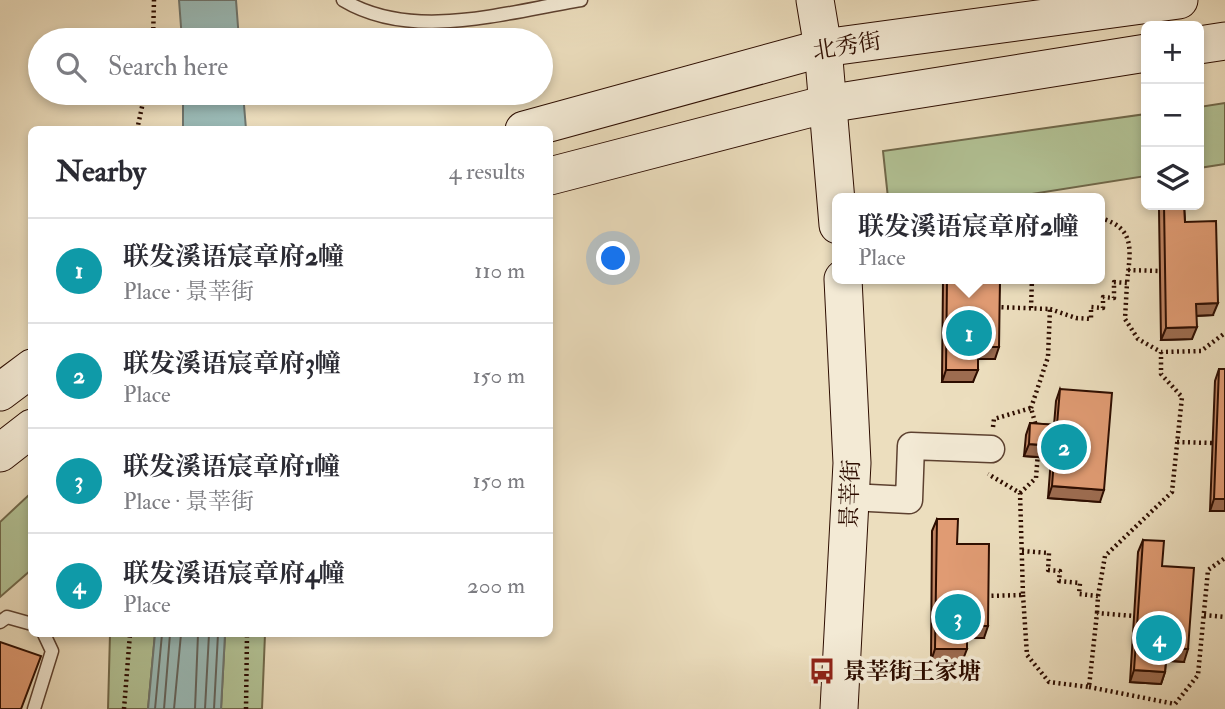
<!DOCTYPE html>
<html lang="en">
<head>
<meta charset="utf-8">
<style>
  body { margin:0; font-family:"IM FELL Double Pica","Noto Serif SC",serif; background:#f2f2f3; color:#2b2b33 }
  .controls { position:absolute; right:21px; top:21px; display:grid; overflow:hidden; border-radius:10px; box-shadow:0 4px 10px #0003 }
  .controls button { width:63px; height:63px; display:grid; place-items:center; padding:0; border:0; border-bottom:2px solid #e1e1e2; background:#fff; color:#2b2b33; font:35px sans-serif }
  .you { position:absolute; left:614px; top:259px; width:24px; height:24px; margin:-18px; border:5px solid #fff; border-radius:50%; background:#1a73e8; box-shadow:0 0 0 10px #1a73e833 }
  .badge { display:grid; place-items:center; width:46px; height:46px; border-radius:50%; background:#0f766e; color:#fff; font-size:23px; font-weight:700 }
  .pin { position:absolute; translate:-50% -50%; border:4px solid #fff; box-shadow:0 2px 7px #0006 }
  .popup { position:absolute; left:832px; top:193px; width:273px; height:91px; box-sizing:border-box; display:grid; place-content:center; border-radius:10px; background:#fff; filter:drop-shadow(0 2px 5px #0005); font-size:23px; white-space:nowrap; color:#7c7c81 }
  .popup b { font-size:26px; color:#2b2b33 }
  .popup::after { content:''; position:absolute; left:50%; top:100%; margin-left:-14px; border:14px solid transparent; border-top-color:#fff }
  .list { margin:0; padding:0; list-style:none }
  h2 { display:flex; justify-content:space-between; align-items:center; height:91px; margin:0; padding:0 28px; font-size:30px }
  h2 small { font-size:23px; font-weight:400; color:#7c7c81 }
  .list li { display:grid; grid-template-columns:46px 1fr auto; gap:21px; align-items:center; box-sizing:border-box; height:105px; padding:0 28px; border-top:2px solid #e1e1e2 }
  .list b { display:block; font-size:26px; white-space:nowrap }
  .list p { margin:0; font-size:23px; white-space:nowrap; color:#7c7c81 }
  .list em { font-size:23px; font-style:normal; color:#7c7c81 }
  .icon { flex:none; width:38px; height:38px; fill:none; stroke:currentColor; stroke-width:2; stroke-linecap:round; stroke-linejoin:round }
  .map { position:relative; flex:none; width:1225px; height:709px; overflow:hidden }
  .search { position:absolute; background:#fff; box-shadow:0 4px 10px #0003; left:28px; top:28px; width:525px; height:77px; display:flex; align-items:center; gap:18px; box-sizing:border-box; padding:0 24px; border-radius:38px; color:#7c7c81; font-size:26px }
  .panel { position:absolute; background:#fff; box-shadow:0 4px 10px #0003; left:28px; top:126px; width:525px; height:511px; border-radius:10px }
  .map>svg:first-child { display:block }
</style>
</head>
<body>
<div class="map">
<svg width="1225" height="709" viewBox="0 0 1225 709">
  <rect width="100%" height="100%" fill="#ecdebe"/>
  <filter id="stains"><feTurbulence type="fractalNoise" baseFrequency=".00286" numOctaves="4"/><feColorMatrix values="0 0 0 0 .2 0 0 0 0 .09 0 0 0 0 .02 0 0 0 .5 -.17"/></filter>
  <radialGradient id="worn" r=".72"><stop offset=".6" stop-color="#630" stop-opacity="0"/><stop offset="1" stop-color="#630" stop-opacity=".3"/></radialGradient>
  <g fill="#b2c295" stroke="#70684a" stroke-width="2">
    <polygon points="1225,103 1225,164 1199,168 1199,107"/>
    <polygon points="1146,114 1146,176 1006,198 888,198 883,151"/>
    <polygon points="31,493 31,570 0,597 0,522"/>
    <polygon points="110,634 155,634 148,709 108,709"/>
    <polygon points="225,634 265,634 262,709 221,709"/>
  </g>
  <g fill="#9abbb8" stroke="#6e756e" stroke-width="2">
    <polygon points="179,0 236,0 239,40 182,40"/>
    <polygon points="183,93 243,93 246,129 183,129"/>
    <polygon points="155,634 225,634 221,709 148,709"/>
  </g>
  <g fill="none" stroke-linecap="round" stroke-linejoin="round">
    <g stroke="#64645c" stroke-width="2">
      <polyline points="155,709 162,634"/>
      <polyline points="164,709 170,634"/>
      <polyline points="174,709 181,634"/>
      <polyline points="195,709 198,634"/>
      <polyline points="205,709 209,634"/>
      <polyline points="214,709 218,634"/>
    </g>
    <g stroke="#5d4130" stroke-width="15">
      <g id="lane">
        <path d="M343 0C413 42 506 12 581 0"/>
        <polyline points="0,622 7,617 32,624"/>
        <polyline points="34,709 52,651 44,634"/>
      </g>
    </g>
    <g stroke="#5d4130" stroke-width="29">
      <polyline id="street" points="850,497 909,500 911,446 991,449"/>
    </g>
    <g stroke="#2d0d00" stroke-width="39">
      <g id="secondary">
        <polyline points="815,0 823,48 838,225"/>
        <polyline points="1199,45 1225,41"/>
        <polyline points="524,130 823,48 1179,0"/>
        <polyline points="550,176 827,104 1146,53"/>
        <polyline points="0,392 32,368"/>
        <polyline points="0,453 32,428"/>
        <polyline points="839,709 852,463 843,279"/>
      </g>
    </g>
    <g stroke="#2d0d00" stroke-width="4.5" stroke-dasharray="2 3.5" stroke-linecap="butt">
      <polyline points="153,40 154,0"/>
      <polyline points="137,130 145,93"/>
      <path d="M1100 218C1137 228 1130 252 1127 283"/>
      <polyline points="1128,270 1160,271"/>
      <polyline points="996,307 1050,309 1048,357 1031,408"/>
      <polyline points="1031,308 1032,279"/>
      <polyline points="1050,309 1076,318 1091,319 1091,307 1103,308 1103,297 1114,298 1114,282 1127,283 1125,319 1138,339 1161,352 1201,351 1225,333"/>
      <polyline points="993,427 994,419 1031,408 1036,426"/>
      <polyline points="1177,442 1212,443"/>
      <polyline points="1020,493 1036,478 1038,452"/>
      <polyline points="1022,551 1049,553 1048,570 1060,571 1059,581 1080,583 1079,594 1098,596 1097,613"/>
      <polyline points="1023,595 1027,655 1049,682 1089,687 1097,613 1134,616"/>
      <polyline points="986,596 1023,595 1020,493 988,474"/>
      <polyline points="1098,596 1105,556 1172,492 1182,397 1161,374 1161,352"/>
      <polyline points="1204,615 1225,617"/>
      <polyline points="1089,687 1175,704 1198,675 1208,570 1225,558"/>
      <polyline points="124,709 130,634"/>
      <polyline points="246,709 247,634"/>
    </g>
    <use href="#lane" stroke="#f3ead5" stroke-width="12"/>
    <use href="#street" stroke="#f3ead5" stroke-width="26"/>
    <use href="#secondary" stroke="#f3ead5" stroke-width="37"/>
  </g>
  <g fill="#c18563" stroke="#2d0d00" stroke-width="2">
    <polygon points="1161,205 1184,205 1185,222 1213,315 1196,316 1192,339 1161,340 1159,210"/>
    <polygon points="943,279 1000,279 995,359 978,359 973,382 942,382"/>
    <polygon points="1219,369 1225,511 1210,511 1215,381"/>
    <polygon points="1060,389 1100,502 1048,498 1051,458 1024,456 1026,435 1030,423 1054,425 1056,401"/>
    <polygon points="937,519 957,544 984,638 967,638 962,662 931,661 932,531"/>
    <polygon points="1143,540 1162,566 1184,662 1166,661 1165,672 1161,684 1130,682 1138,552"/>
  </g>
  <g fill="#9d6c50" stroke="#2d0d00" stroke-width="2">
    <polygon points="1218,303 1213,315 1192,316 1196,304"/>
    <polygon points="1197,327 1192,339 1161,340 1166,328"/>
    <polygon points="978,347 999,347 995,359 973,359"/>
    <polygon points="946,370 978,370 973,382 942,382"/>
    <polygon points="1029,444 1055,446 1051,458 1024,456"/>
    <polygon points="1052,486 1104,490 1100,502 1048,498"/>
    <polygon points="1214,499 1225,499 1225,511 1210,511"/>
    <polygon points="967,626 988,626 984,638 962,638"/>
    <polygon points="1167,648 1188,649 1184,662 1163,660"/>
    <polygon points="935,649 967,649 962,662 931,661"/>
    <polygon points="1134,670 1165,672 1161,684 1130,682"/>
  </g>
  <g fill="#e09b73" stroke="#2d0d00" stroke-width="2">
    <polygon points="1164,205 1184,205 1185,222 1216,221 1218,303 1196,304 1197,327 1166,328"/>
    <polygon points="947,279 1000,279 999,347 978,347 978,370 946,370"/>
    <polygon points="1219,369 1225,369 1225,499 1214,499"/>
    <polygon points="1060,389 1112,393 1104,490 1052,486 1055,446 1029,444 1030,423 1057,425"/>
    <polygon points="937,519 958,519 957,544 989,544 988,626 967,626 967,649 935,649"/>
    <polygon points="1143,540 1164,541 1162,566 1194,568 1188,649 1167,648 1165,672 1134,670"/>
    <polygon points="0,642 41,656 21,709 0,709"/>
  </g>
  <defs>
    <g id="bus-bare" transform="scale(2.1)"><path d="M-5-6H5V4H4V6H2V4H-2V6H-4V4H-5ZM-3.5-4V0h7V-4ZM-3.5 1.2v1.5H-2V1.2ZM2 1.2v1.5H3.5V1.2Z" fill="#8f2418" stroke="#f3ead5" stroke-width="2.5" paint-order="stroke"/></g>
  </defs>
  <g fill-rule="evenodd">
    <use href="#bus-bare" x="822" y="671"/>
  </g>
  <g text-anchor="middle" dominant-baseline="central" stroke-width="7" stroke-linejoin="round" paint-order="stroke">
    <g font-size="23" fill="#2d0d00" stroke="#f3ead5">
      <text transform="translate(847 46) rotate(-9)">北秀街</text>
      <text transform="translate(850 494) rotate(-88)">景莘街</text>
    </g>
    <g font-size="23" font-weight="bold" fill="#2d0d00" stroke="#f3ead5" text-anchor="start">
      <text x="843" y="671">景莘街王家塘</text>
    </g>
  </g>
  <rect width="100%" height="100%" filter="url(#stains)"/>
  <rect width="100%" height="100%" fill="url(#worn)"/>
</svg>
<div class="controls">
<button>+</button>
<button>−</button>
<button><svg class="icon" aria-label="layers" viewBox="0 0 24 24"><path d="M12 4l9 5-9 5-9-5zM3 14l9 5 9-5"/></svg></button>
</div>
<div class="you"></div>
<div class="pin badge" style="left:969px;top:333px;background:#0f9aa8">1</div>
<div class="popup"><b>联发溪语宸章府2幢</b>Place</div>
<div class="pin badge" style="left:1064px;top:447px;background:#0f9aa8">2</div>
<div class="pin badge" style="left:958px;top:617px;background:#0f9aa8">3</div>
<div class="pin badge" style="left:1159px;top:638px;background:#0f9aa8">4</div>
<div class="search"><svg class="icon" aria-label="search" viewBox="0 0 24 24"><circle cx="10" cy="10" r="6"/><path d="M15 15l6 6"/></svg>Search here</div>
<section class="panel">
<h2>Nearby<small>4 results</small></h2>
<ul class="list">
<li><span class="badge" style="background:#0f9aa8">1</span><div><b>联发溪语宸章府2幢</b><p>Place · 景莘街</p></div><em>110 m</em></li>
<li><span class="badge" style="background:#0f9aa8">2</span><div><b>联发溪语宸章府3幢</b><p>Place</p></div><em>150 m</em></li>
<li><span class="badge" style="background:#0f9aa8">3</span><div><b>联发溪语宸章府1幢</b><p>Place · 景莘街</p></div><em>150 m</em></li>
<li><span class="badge" style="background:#0f9aa8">4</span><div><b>联发溪语宸章府4幢</b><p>Place</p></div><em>200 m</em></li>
</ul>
</section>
</div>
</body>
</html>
